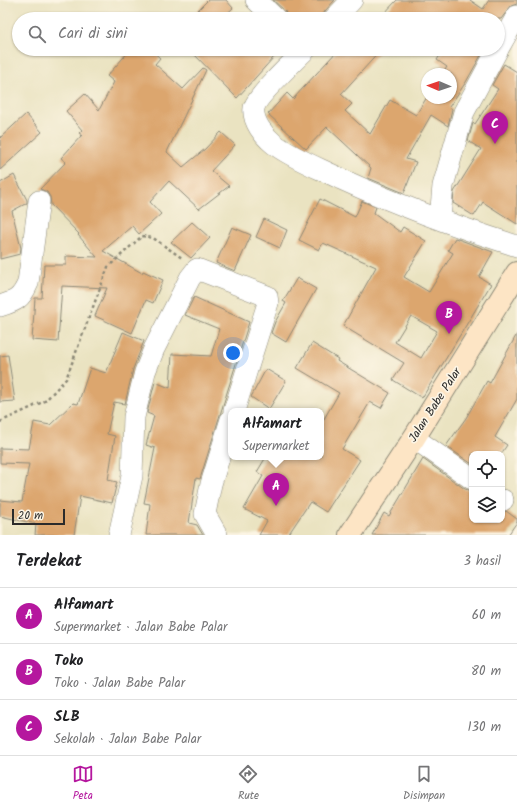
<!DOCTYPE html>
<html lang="id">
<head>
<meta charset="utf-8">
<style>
  body { margin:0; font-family:Kalam,sans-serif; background:#f6f6f6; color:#202124 }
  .controls { position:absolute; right:12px; bottom:12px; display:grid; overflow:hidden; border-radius:8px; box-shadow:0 1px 3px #0004 }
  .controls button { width:36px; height:36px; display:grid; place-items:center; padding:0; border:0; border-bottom:1px solid #e0e0e0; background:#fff; color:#202124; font:20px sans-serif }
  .compass { position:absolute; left:421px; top:68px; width:36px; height:36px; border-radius:50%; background:#fff; box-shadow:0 1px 3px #0004; rotate:272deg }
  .scale { position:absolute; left:12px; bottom:10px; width:53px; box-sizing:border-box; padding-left:4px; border:2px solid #2b2b2b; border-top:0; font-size:11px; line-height:14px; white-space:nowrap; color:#2b2b2b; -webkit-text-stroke:3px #fcf5e5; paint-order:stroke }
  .you { position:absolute; left:233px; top:353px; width:14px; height:14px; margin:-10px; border:3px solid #fff; border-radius:50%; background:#1a73e8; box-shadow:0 0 0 6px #1a73e833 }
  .badge { display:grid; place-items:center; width:26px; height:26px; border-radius:50%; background:#b5179e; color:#fff; font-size:13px; font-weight:700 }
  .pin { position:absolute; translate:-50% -33px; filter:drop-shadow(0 1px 2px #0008) }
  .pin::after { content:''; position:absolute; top:21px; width:14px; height:12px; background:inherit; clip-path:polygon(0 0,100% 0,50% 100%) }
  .popup { position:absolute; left:228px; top:408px; width:96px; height:52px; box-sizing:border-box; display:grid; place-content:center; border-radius:8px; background:#fff; filter:drop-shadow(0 1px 3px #0005); font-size:13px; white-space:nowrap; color:#757577 }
  .popup b { font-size:15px; color:#202124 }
  .popup::after { content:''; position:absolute; left:50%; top:100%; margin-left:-8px; border:8px solid transparent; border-top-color:#fff }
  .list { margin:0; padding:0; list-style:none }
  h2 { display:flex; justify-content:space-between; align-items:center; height:52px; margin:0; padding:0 16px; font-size:17px }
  h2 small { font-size:13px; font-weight:400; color:#757577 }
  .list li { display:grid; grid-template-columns:26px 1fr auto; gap:12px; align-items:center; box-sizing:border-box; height:56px; padding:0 16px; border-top:1px solid #e0e0e0 }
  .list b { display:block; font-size:15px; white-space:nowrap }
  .list p { margin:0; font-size:13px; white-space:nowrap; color:#757577 }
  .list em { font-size:13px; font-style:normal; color:#757577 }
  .icon { flex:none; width:22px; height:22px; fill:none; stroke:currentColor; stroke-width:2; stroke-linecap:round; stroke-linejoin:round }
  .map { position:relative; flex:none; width:517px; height:535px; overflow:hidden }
  .search { position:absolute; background:#fff; box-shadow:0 1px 3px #0004; left:12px; right:12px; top:12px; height:44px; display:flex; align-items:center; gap:10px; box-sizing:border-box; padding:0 14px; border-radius:22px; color:#757577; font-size:15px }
  .sheet { height:220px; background:#fff }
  nav { display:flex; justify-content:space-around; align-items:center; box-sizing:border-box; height:56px; border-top:1px solid #e0e0e0; background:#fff; font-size:11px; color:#757577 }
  nav a { display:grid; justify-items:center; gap:2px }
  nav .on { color:#b5179e }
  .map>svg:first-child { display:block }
</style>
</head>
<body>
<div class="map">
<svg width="517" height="535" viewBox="0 0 517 535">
  <rect width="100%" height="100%" fill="#fcf5e5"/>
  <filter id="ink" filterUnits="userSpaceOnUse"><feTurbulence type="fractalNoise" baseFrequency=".025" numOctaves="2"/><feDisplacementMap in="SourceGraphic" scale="8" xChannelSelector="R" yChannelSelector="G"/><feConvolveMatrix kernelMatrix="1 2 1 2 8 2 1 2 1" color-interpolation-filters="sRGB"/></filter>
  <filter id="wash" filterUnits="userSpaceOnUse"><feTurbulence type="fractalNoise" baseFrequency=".012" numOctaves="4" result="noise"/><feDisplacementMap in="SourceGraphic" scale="16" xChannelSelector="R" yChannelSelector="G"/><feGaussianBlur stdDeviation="0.9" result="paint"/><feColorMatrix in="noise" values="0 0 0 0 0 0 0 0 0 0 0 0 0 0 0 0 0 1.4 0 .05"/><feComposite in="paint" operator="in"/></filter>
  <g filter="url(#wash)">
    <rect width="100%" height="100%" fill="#eae3c1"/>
    <g id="blocks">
      <g fill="#dca66e" fill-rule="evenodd">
        <polygon points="208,0 226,0 233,8 221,19 189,19"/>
        <polygon points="273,0 335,0 325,11 321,19 288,19 285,11"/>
        <polygon points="397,0 470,0 483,9 489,0 517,0 517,4 511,6 501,19 379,19"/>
        <polygon points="131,49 150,49 160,58 155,64 183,89 203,68 206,70 167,152 183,167 205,149 221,132 235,145 211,171 229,186 199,209 169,181 150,202 161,214 139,234 132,226 103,251 142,273 143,271 163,280 153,303 146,300 132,333 95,316 107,288 62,286 58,342 32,340 35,298 42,298 44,265 66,265 66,256 97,257 78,235 79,234 51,205 50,197 47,192 40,189 66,162 61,158 82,135 79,133 82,130 66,111 85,94 99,110 114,82 107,76"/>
        <polygon points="189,49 265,49 274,57 237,98"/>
        <polygon points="339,49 382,49 341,94 352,104 345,111 370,134 390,100 416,115 427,97 451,98 451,74 442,74 447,67 437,60 444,49 484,50 466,82 449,107 452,109 448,126 431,115 406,159 416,162 404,193 368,178 371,168 327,127 306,149 268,114 287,93 293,99"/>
        <polygon points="504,64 517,72 517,224 483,202 474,216 453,203 454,192 481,149 468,141 473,123 475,124 498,89 492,85"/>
        <polygon points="26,114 42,132 0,170 0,138"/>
        <polygon points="14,175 27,200 27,203 12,211 21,248 20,254 0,259 0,183"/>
        <path d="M320 199 355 217 362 201 376 207 374 213 400 232 403 227 426 241 404 277 429 292 453 253 448 250 455 238 493 252 479 277 491 284 422 398 393 380 404 363 343 326 376 267 323 243 319 250 299 240ZM411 316 437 331 421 358 395 342Z"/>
        <polygon points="264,219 287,230 280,248 256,237"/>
        <polygon points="192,222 210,238 191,258 171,242"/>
        <polygon points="232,227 251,235 235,271 216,263"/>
        <polygon points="297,278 316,289 286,342 271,333 275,322 286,303 283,301"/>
        <polygon points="194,297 249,322 200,479 196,478 189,523 197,525 203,535 146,535 150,504 144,503 155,448 146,445 154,416 147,413 155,382 170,388 172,354 211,356 219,329 185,315"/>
        <polygon points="123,332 144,341 133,369 125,404 114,402 107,434 115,436 108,480 117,482 112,503 80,496 74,535 35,535 36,524 0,516 0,500 22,502 29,464 0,463 0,448 29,449 34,422 50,425 73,403 78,404 90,368 106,373"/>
        <polygon points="517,334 517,399 495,437 507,445 501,454 472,454 472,464 446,446 466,418 487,381 490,383"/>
        <polygon points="312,343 338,359 337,361 390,393 381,408 370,402 342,449 360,460 326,512 310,502 288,535 259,535 267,521 244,509 263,476 257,472 266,457 321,457 321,424 339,393 297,368"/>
        <polygon points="8,355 15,401 0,402 0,356"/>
        <polygon points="266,369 286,381 269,409 251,397"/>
        <polygon points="423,459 465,489 472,491 472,520 502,520 502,512 506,511 517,519 517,522 508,535 372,535 384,513 389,516"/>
      </g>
    </g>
  </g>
  <g filter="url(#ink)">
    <use href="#blocks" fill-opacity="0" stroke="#8a8776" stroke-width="1"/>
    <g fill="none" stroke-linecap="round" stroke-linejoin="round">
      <g stroke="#8a8776" stroke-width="22">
        <g id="street">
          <polyline points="256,0 276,19"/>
          <polyline points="334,19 352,0"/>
          <path d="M306 49C296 59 256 97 254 108 252 121 264 136 274 144 294 159 319 168 341 179 398 205 457 227 517 246"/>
          <polyline points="498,49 517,16"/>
          <polyline points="440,219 443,186 464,112 498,49"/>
          <path d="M0 306C16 301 21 299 28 283L39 201"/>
          <polyline points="414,438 472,479"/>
          <polyline points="502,500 503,500"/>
          <polyline points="119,535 132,476 134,417 145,372 154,349 190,278 197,269 267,296 268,303 234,411"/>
          <polyline points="217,535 205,514 211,484 231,419"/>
        </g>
      </g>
      <g stroke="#8a8776" stroke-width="24">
        <polyline id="secondary" points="350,535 414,438 517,273"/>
      </g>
      <polyline stroke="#8a8776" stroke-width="2.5" stroke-dasharray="3 3" stroke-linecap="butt" points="0,422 45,401 66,379 108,267 142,236 153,238 182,258"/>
      <use href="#street" stroke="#fff" stroke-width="21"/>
      <use href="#secondary" stroke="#fde5c5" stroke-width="22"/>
    </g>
  </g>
  <g text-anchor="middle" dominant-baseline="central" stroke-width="3.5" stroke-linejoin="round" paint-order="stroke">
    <g font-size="12" fill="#2b2b2b" stroke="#fcf5e5">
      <text transform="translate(435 405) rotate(-57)">Jalan Babe Palar</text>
    </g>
  </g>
</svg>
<div class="controls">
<button><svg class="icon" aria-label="locate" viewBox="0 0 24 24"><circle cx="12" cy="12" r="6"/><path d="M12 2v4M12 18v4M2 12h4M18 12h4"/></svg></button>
<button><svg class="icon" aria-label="layers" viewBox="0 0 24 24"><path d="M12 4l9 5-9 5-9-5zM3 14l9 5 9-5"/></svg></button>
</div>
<svg class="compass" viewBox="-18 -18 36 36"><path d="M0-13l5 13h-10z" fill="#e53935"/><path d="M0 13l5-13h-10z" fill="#757577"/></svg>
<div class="scale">20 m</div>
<div class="you"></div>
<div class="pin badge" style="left:276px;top:506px">A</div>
<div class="popup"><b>Alfamart</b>Supermarket</div>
<div class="pin badge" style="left:449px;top:334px">B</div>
<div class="pin badge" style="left:495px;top:144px">C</div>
<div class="search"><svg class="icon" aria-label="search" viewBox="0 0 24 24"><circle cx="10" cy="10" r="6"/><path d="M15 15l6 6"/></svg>Cari di sini</div>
</div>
<section class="sheet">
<h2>Terdekat<small>3 hasil</small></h2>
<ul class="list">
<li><span class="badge">A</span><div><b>Alfamart</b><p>Supermarket · Jalan Babe Palar</p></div><em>60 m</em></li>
<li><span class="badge">B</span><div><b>Toko</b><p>Toko · Jalan Babe Palar</p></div><em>80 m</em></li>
<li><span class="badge">C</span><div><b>SLB</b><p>Sekolah · Jalan Babe Palar</p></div><em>130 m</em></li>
</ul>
</section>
<nav>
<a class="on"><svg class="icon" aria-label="map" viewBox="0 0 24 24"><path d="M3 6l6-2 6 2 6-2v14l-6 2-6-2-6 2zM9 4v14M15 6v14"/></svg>Peta</a>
<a><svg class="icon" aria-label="directions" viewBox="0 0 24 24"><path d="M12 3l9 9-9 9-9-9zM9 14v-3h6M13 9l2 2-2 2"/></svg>Rute</a>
<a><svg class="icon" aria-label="saved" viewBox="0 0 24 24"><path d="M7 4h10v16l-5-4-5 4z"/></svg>Disimpan</a>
</nav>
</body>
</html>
